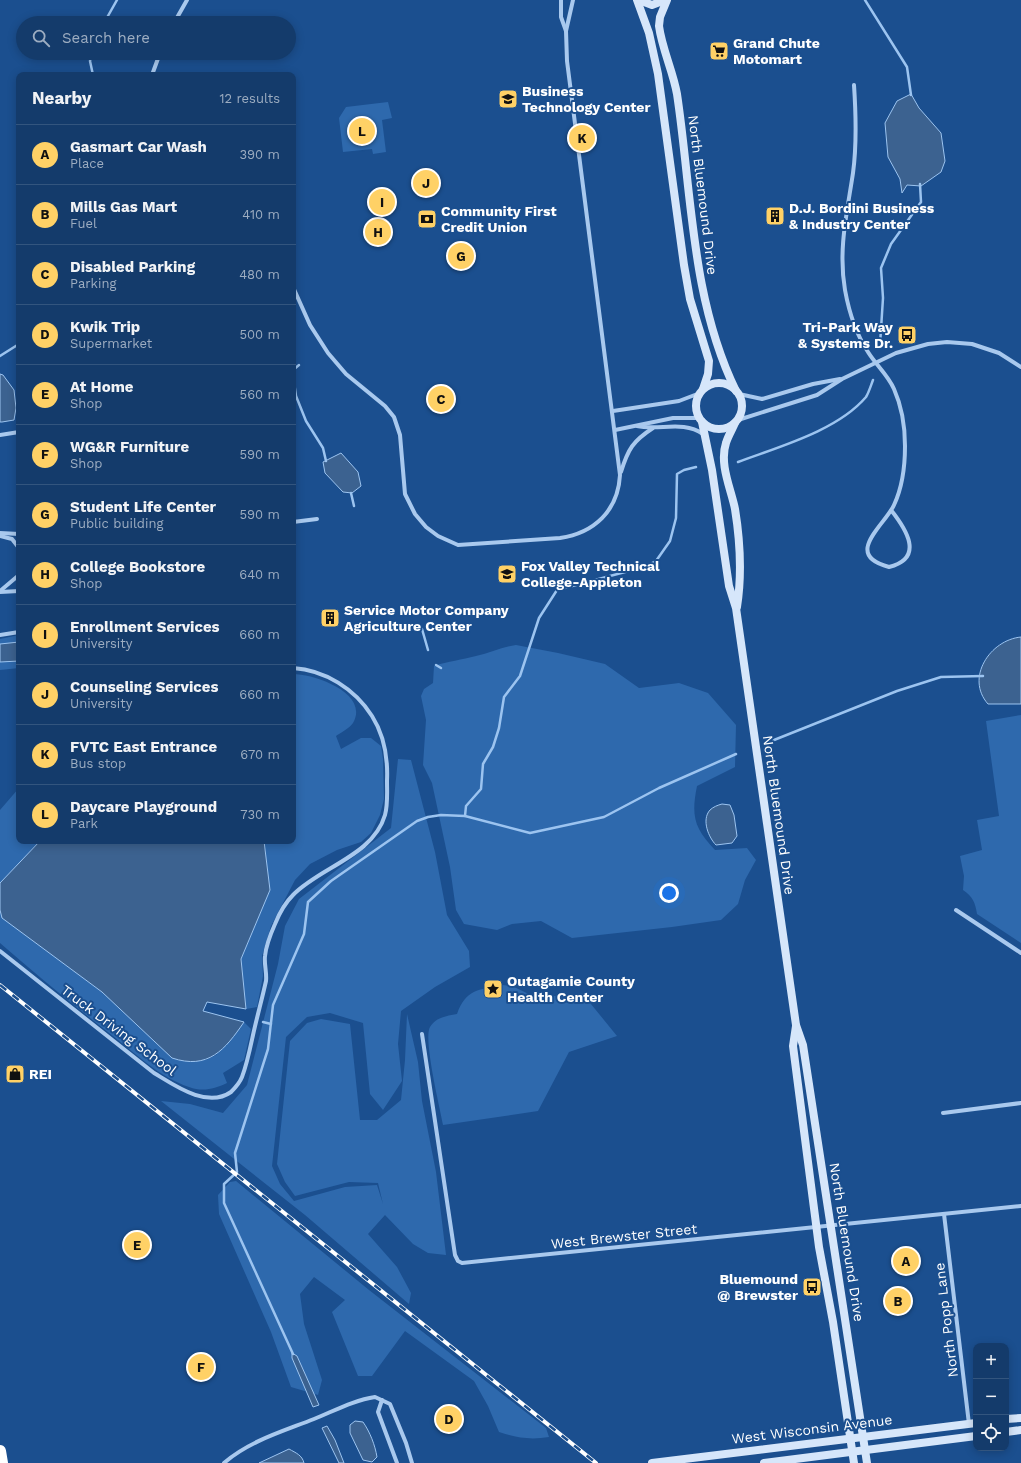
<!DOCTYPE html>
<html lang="en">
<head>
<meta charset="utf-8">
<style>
  body { margin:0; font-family:"Work Sans",sans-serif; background:#1d4271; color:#f1f3f6 }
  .controls { position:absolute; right:12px; bottom:12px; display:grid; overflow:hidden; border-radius:8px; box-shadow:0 2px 10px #0003 }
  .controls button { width:36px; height:36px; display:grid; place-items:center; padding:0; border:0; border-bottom:1px solid #33557e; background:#143b6b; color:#f1f3f6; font:20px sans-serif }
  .you { position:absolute; left:669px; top:893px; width:14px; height:14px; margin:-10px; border:3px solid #fff; border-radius:50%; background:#1a73e8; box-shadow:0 0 0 6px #1a73e833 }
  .badge { display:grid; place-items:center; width:26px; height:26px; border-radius:50%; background:#ffd166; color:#111; font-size:13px; font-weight:700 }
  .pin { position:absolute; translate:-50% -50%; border:2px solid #fff; box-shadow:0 1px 4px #0006 }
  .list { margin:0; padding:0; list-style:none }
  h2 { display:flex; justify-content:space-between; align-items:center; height:52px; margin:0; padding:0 16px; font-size:17px }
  h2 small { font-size:13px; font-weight:400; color:#9dadc1 }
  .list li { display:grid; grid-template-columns:26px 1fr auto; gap:12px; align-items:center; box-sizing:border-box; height:60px; padding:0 16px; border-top:1px solid #33557e }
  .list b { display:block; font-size:15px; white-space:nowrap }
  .list p { margin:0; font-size:13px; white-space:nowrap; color:#9dadc1 }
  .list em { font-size:13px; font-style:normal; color:#9dadc1 }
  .icon { flex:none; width:22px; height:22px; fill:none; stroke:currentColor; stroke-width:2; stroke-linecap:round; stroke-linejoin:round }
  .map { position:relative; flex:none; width:1021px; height:1463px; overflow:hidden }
  .search { position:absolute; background:#143b6b; box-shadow:0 2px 10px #0003; left:16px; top:16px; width:280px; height:44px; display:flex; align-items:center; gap:10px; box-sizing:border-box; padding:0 14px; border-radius:22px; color:#9dadc1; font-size:15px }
  .panel { position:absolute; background:#143b6b; box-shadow:0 2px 10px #0003; left:16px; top:72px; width:280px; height:772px; border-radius:8px }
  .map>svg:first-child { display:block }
</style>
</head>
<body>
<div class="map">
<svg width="1021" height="1463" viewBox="0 0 1021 1463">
  <rect width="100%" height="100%" fill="#1b4f8f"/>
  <g fill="#2e69ad">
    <polygon points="388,102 392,118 382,120 386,152 373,154 372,149 343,152 339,118 346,107"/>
    <polygon points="19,635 19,668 0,670 0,639"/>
    <path d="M516 645 558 653 605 664 639 688 679 683 708 693 736 725 735 767 697 786C691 816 694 828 715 850L747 848 756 860 745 880 738 904 721 920 672 927 572 938 541 921 512 924 497 930 464 924 456 910 450 867 432 783 423 765 426 720 421 696 424 689 433 683 434 666C448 661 462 660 476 656 490 653 502 647 516 645Z"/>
    <path d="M293 674C314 674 370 693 353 723 350 728 340 733 336 736L341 749 361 738H371L381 746 383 759 384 799 380 815 371 833 361 842 337 850 310 864 295 880 271 926 262 956 263 976 257 1007 246 1009 241 959 270 890 264 841H293Z"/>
    <path d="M1021 715V943L977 914C975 902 973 897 963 890L964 876 960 856 982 850 977 820 999 816 986 721Z"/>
    <polygon points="398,759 411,760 435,852 447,915 469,951 470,967 435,987 401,1011 398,1044 402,1081 383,1110 370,1094 363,1023 330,1013 307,1017 286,1037 272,1166 280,1184 294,1201 345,1187 377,1185 383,1204 378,1183 349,1182 295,1196 285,1182 277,1164 290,1041 307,1023 321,1019 350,1024 360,1120 377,1120 401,1100 405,1060 407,1014 418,1062 422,1101 436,1172 446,1255 428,1253 413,1244 385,1215 368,1234 397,1267 411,1293 409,1304 305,1215 161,1101 190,1104 223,1113 247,1085 278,964 285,926 299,899 391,828"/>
    <polygon points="19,788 19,841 40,841 0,883 0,810"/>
    <path d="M0 910 3 918 102 992 206 1060 216 1055 244 1022 251 1029 244 1060 223 1073 227 1083C214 1089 203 1092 189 1087 162 1078 139 1057 118 1040 78 1009 39 977 0 943Z"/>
    <path d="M502 985 512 986 537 998 582 993 617 1036 569 1052 538 1111 443 1125C440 1108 423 1039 430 1027 436 1017 447 1016 457 1014 466 989 478 990 502 985Z"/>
    <path d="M236 1181 369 1290 546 1428 549 1437C531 1440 516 1438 499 1432L488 1406 474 1381 405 1331 372 1376H358L332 1312 345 1300 314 1277 300 1294 304 1324 322 1380 318 1395 291 1387 271 1332 219 1214 218 1195 230 1182Z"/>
  </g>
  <g fill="#3c6290" stroke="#9cc4f0">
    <polygon points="911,94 919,108 941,133 945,161 941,172 921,186 907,185 902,193 900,179 888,157 885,123 897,101"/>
    <polygon points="0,374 3,375 14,390 16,408 14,420 2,422 0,422"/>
    <polygon points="341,453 358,472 361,486 352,493 343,492 325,473 323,462"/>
    <path d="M1021 637V704H988C965 678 990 640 1021 637Z"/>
    <polygon points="19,642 19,661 0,662 0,644"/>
    <path d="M722 804 730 805 734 815 737 836 732 843 716 845C709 838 701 820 710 810 713 807 718 805 722 804Z"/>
    <path d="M40 841H264L270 890 241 959 246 1009 207 1002 203 1011 244 1022C225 1050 208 1070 172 1058L102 992 2 918 0 910V883Z"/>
    <polygon points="292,1353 297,1356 319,1405 313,1407 292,1358"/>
    <path d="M355 1421 363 1422C370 1432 375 1445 377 1457L372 1462 363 1460 350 1433V1425Z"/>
    <polygon points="327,1426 335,1440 344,1463 339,1463 322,1428"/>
    <path d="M289 1449C296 1453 302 1455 304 1463H259Z"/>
  </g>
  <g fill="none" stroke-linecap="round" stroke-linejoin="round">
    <g stroke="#9cc4f0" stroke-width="2.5">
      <polyline points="865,0 907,67 911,95"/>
      <polyline points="104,23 117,0"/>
      <polyline points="92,53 90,61 93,75"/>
      <polyline points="880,345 883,298 881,268 891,244 921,202 920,184"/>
      <polyline points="0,356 19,344"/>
      <polyline points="293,370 299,365"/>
      <polyline points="293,375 296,396 306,421 323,448 326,461"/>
      <path d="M738 462C778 447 837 431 866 397 869 392 871 385 873 380"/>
      <polyline points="351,493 354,506"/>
      <polyline points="422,629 428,650"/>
      <polyline points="436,665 441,668"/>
      <polyline points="769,742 897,691 941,677 983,676"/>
      <polyline points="465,816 466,806 481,789 483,764 493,747 499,728 504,697 520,676 539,618 557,590 644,567 656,561 670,541 676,518 677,474 684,470 696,467"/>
      <polyline points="263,1022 271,1024"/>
      <polyline points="293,1354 224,1203 224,1184 237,1172 235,1153 268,1049 273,1005 304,934 308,902 331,881 417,821 428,817 441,815 465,816 530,833 604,817 659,788 736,754"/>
    </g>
    <g stroke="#a9c9ee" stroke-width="4">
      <polyline points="174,23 187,0"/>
      <polyline points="566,31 573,0"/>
      <polyline points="152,75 160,53"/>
      <path d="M854 85C856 115 857 144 853 173 847 213 838 250 845 290 849 312 856 334 868 352 876 365 888 375 894 389 902 407 905 426 905 446 905 465 902 488 894 505 885 525 842 555 889 567 925 558 906 529 891 510"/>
      <path d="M293 287 310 325 328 353 346 374 385 406 394 417 400 435 405 494 415 514 426 527 438 536 458 545 560 538C594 533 618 511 620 475L567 61 566 31 561 17V0"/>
      <polyline points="739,394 762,399 813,384 840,379"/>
      <polyline points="613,411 679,401 700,393"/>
      <polyline points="738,420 817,395 842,379 896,353 928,344 947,342 972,344 999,353 1021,367"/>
      <path d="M637 426C659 431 683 420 703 434"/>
      <polyline points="615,430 673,418 699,418"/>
      <polyline points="0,435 19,432"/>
      <path d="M621 472C628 449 633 441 653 428"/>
      <polyline points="293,522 317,519"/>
      <polyline points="0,533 19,534"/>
      <polyline points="0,536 12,539 19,548"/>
      <polyline points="0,591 19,575"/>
      <polyline points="0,592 19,591"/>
      <polyline points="0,635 19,632"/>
      <polyline points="956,910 1021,953"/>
      <path d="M0 951 154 1073C174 1085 207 1109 231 1092 235 1088 240 1082 242 1077 247 1064 250 1049 253 1035 257 1017 262 999 266 981 267 973 264 964 265 956 266 946 271 933 275 924 279 914 286 902 293 895 320 867 373 856 385 815 388 804 387 792 387 781 388 759 384 735 372 716 355 689 325 670 293 668"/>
      <polyline points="422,1034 455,1255 458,1261 462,1263 1021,1206"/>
      <polyline points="943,1113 1021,1103"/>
      <polyline points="944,1214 969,1424"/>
      <polyline points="382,1400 378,1412 397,1463"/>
      <path d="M224 1463C249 1441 284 1431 314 1419 334 1411 354 1400 375 1397L390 1404 406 1443 412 1463"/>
    </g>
    <g stroke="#d6e6fa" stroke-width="8">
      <polyline points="637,0 649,33 658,74 684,265 690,299 709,361 708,374 703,389"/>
      <polyline points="639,0 652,5 665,0"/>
      <path d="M667 0 660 17 659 26C662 49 673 71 677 94 692 194 691 299 736 391"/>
      <circle cx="719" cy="406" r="23"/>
      <polyline points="702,422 712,470 729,586 736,608 796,1025 803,1045 867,1463"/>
      <path d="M735 423C732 430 728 436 726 443 719 464 731 489 735 509 740 540 742 575 737 607"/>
      <polyline points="796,1026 793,1046 819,1247 833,1322 854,1463"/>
      <polyline points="1006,1419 1021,1418"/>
      <polyline points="1006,1432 1021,1430"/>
      <polyline points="652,1463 976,1423"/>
      <polyline points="764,1463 976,1436"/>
    </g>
    <polyline stroke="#fff" stroke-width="12" points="0,1451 2,1463"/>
    <g stroke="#fff" stroke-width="4">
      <polyline id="rail" points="0,985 596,1463"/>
    </g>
    <use href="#rail" stroke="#1b4f8f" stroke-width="2.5" stroke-dasharray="8" stroke-linecap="butt"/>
  </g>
  <defs>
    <g id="supermarket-square" transform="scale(1)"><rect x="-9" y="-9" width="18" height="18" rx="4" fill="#ffd166" stroke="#1b4f8f"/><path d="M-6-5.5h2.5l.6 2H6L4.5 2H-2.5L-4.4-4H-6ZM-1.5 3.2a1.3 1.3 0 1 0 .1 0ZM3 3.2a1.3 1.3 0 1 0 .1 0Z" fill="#111"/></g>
    <g id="university-square" transform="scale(1)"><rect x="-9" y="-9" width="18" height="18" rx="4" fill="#ffd166" stroke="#1b4f8f"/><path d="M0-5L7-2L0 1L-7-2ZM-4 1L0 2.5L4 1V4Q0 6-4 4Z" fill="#111"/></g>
    <g id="building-square" transform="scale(1)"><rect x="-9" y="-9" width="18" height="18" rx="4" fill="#ffd166" stroke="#1b4f8f"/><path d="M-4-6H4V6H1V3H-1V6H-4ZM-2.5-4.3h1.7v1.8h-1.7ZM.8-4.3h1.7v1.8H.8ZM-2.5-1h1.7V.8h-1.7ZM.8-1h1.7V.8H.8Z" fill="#111"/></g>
    <g id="bank-square" transform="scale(1)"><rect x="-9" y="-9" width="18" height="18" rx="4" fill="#ffd166" stroke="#1b4f8f"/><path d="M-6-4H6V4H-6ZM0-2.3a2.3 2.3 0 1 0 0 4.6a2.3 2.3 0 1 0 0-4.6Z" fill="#111"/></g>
    <g id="bus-square" transform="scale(1)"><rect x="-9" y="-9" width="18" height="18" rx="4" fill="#ffd166" stroke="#1b4f8f"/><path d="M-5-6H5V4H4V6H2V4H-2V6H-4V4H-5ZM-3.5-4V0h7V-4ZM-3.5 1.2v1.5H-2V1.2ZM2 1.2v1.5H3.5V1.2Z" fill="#111"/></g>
    <g id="sight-square" transform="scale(1)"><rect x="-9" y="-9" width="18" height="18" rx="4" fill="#ffd166" stroke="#1b4f8f"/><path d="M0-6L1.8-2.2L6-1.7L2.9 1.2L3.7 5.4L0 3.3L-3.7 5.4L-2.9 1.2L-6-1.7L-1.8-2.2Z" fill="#111"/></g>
    <g id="shop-square" transform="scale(1)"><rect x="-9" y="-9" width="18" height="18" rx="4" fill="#ffd166" stroke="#1b4f8f"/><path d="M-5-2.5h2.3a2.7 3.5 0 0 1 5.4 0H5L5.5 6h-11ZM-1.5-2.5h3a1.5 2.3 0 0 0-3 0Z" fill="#111"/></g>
  </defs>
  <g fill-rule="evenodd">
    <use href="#supermarket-square" x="719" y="51"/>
    <use href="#university-square" x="508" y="99"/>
    <use href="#building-square" x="775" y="216"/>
    <use href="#bank-square" x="427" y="219"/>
    <use href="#bus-square" x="907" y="335"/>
    <use href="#university-square" x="507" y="574"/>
    <use href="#building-square" x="330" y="618"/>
    <use href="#sight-square" x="493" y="989"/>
    <use href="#shop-square" x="15" y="1074"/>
    <use href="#bus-square" x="812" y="1287"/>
  </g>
  <g text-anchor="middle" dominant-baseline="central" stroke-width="4" stroke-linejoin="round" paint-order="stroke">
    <g font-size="14" font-weight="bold" fill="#fff" stroke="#1b4f8f" text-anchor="start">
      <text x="733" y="43">Grand Chute<tspan x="733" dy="16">Motomart</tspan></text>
      <text x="522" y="91">Business<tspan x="522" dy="16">Technology Center</tspan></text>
      <text x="789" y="208">D.J. Bordini Business<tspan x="789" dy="16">&amp; Industry Center</tspan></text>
      <text x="441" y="211">Community First<tspan x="441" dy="16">Credit Union</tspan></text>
      <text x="893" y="327" text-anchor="end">Tri-Park Way<tspan x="893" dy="16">&amp; Systems Dr.</tspan></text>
      <text x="521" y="566">Fox Valley Technical<tspan x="521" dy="16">College-Appleton</tspan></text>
      <text x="344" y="610">Service Motor Company<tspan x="344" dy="16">Agriculture Center</tspan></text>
      <text x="507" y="981">Outagamie County<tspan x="507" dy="16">Health Center</tspan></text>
      <text x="29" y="1074">REI</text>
      <text x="798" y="1279" text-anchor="end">Bluemound<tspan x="798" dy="16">@ Brewster</tspan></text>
    </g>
    <g font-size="14" fill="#fff" stroke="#1b4f8f">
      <text transform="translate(703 195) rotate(83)">North Bluemound Drive</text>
      <text transform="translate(779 815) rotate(82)">North Bluemound Drive</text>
      <text transform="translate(119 1030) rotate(37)">Truck Driving School</text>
      <text transform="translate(624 1236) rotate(-6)">West Brewster Street</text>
      <text transform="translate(847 1242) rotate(81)">North Bluemound Drive</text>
      <text transform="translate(946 1320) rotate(-97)">North Popp Lane</text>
      <text transform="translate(812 1429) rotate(-7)">West Wisconsin Avenue</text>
    </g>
  </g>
</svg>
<div class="controls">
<button>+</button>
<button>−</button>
<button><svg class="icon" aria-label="locate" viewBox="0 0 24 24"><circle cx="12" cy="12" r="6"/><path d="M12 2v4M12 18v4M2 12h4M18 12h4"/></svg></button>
</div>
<div class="you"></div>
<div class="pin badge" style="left:906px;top:1261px">A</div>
<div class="pin badge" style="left:898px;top:1301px">B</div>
<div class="pin badge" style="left:441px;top:399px">C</div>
<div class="pin badge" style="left:449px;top:1419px">D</div>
<div class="pin badge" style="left:137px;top:1245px">E</div>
<div class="pin badge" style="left:201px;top:1367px">F</div>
<div class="pin badge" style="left:461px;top:256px">G</div>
<div class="pin badge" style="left:378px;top:232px">H</div>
<div class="pin badge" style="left:382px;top:202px">I</div>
<div class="pin badge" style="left:426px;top:183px">J</div>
<div class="pin badge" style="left:582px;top:138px">K</div>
<div class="pin badge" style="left:362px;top:131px">L</div>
<div class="search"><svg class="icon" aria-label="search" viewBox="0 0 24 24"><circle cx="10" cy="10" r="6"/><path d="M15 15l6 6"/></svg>Search here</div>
<section class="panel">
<h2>Nearby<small>12 results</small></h2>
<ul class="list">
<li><span class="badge">A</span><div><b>Gasmart Car Wash</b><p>Place</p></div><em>390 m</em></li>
<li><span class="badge">B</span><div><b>Mills Gas Mart</b><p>Fuel</p></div><em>410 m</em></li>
<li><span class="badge">C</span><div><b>Disabled Parking</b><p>Parking</p></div><em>480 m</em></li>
<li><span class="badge">D</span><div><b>Kwik Trip</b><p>Supermarket</p></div><em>500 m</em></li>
<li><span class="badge">E</span><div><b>At Home</b><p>Shop</p></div><em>560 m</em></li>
<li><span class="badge">F</span><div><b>WG&amp;R Furniture</b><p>Shop</p></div><em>590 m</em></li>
<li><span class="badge">G</span><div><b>Student Life Center</b><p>Public building</p></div><em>590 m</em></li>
<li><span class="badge">H</span><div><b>College Bookstore</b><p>Shop</p></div><em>640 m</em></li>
<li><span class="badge">I</span><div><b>Enrollment Services</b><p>University</p></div><em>660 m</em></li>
<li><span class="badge">J</span><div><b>Counseling Services</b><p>University</p></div><em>660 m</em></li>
<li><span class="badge">K</span><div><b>FVTC East Entrance</b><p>Bus stop</p></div><em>670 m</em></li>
<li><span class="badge">L</span><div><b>Daycare Playground</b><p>Park</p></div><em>730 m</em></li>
</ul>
</section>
</div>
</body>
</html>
